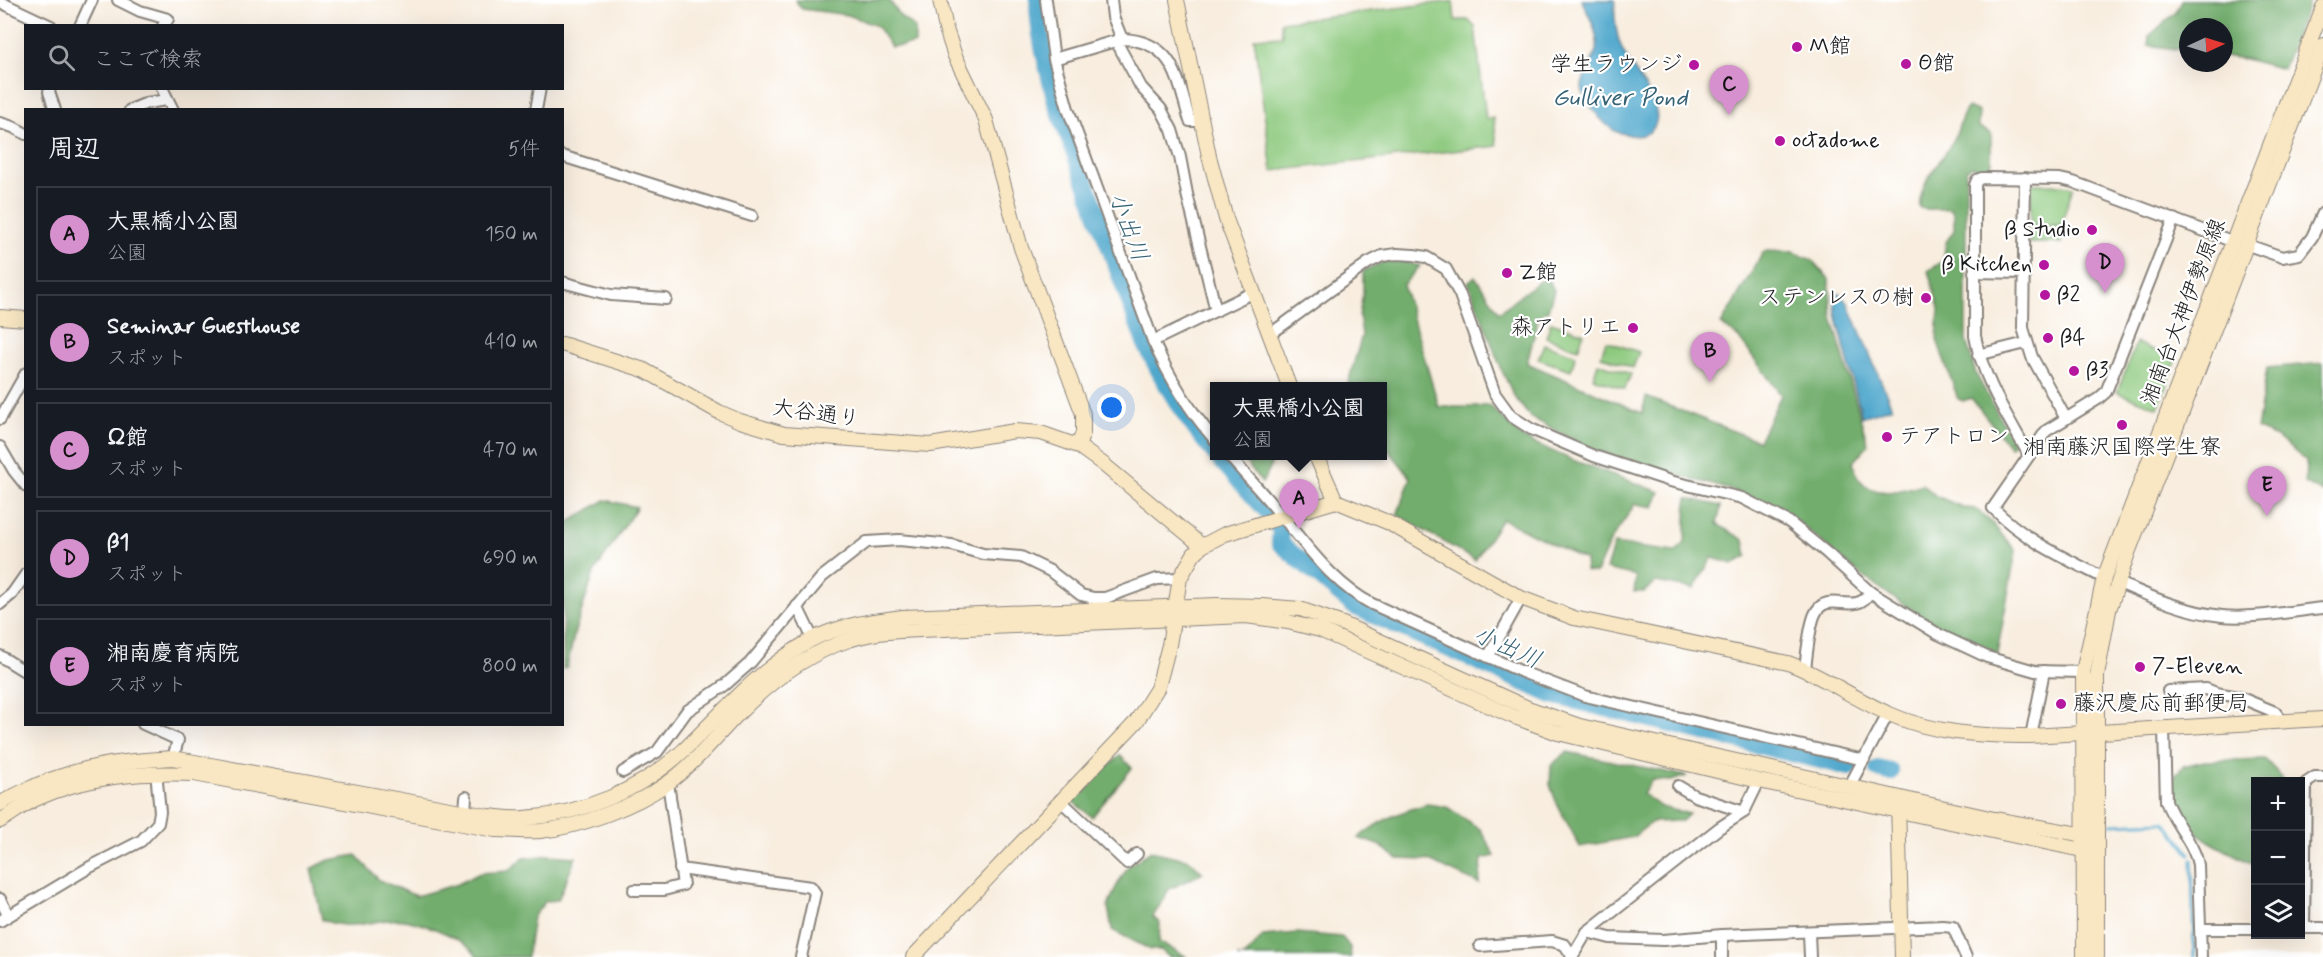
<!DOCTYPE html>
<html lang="ja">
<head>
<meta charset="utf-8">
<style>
  body { margin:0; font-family:Mynerve,"Klee One",sans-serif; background:#20242c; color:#f1f3f6 }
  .controls { position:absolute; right:18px; bottom:18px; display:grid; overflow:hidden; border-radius:0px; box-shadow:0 6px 24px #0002 }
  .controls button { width:54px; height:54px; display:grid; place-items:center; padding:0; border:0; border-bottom:2px solid #363941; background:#171b24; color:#f1f3f6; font:30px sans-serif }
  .compass { position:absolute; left:2179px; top:18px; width:54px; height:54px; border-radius:50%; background:#171b24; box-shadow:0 6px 24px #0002; rotate:86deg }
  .you { position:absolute; left:1112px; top:408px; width:21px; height:21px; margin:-15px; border:4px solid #fff; border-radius:50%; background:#1a73e8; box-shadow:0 0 0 9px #1a73e833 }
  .badge { display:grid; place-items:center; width:39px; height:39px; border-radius:50%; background:#d690ce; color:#111; font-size:20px; font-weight:700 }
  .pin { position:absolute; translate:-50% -50px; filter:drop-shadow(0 2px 3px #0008) }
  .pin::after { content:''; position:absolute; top:32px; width:21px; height:18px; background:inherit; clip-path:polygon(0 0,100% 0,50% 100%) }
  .popup { position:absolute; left:1210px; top:382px; width:177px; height:78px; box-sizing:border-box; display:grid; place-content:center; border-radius:0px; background:#171b24; filter:drop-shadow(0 2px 4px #0005); font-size:20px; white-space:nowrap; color:#9ea1a6 }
  .popup b { font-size:22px; color:#f1f3f6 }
  .popup::after { content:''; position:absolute; left:50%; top:100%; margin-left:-12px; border:12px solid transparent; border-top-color:#171b24 }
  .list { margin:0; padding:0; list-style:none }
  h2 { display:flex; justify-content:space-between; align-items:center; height:78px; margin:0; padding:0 24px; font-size:26px }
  h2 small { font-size:20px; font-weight:400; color:#9ea1a6 }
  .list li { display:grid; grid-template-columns:39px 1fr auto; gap:18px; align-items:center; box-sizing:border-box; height:96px; margin:0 12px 12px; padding:0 12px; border:2px solid #363941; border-radius:0px }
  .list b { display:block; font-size:22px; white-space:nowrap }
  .list p { margin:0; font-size:20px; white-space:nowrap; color:#9ea1a6 }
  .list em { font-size:20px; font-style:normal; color:#9ea1a6 }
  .icon { flex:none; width:33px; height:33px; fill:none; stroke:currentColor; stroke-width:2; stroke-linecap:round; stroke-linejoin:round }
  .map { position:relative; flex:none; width:2323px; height:957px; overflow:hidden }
  .search { position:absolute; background:#171b24; box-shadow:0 6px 24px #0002; left:24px; top:24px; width:540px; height:66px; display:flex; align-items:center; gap:15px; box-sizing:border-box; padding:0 21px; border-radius:0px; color:#9ea1a6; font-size:22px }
  .panel { position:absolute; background:#171b24; box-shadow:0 6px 24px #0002; left:24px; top:108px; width:540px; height:618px; border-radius:0px }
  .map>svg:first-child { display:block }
</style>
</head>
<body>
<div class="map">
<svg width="2323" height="957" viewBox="0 0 2323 957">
  <rect width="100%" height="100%" fill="#fff"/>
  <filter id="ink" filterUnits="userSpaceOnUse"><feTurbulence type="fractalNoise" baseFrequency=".0167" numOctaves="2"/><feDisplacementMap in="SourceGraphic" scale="12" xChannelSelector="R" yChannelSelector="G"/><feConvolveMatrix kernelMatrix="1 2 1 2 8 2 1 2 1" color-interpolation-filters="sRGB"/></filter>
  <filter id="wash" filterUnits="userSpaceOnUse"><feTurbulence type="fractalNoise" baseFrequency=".008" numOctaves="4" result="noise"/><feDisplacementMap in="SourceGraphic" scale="24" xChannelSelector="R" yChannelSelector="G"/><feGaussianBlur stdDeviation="1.35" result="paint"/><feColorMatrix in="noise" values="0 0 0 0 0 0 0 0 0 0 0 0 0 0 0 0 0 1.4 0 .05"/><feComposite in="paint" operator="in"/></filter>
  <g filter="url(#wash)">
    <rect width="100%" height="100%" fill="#f8edde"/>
    <g fill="#8dc97e" stroke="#54724d" stroke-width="1.5">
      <polygon points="1453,1 1455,20 1468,20 1475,27 1486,119 1494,118 1497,146 1272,171 1254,38 1282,36 1281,22"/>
      <polygon points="2031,184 2054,184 2073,187 2061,225 2031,224"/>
      <polygon points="2029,225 2062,226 2061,243 2029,243"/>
      <polygon points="1551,322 1584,333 1578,349 1546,337"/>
      <polygon points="1606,341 1639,352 1633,368 1601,356"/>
      <polygon points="2136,343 2177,359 2158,408 2117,392"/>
      <polygon points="1544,344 1576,355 1571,370 1538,359"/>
      <polygon points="1598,363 1631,374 1625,389 1593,378"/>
    </g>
    <g fill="#72ad6d" stroke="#476444" stroke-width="1.5">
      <polygon points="795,0 889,0 901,17 915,28 915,44 891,47 877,26 848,15 802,9"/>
      <polygon points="2182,0 2310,0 2283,69 2245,59 2224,56 2224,27 2188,27 2188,51 2148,45 2149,36 2176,12"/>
      <path d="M1968 107 1979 112 1978 126 1991 134C1991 143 1992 159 1990 166L1983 168 1972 166 1966 170V340L1976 374 2014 443 2010 447 1971 398 1963 401 1958 399 1937 340 1939 308 1928 271 1943 261 1946 242 1954 230V216L1951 209C1940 208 1930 211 1920 208 1916 186 1945 158 1955 137 1960 126 1960 117 1968 107Z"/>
      <path d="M1764 251 1794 252 1812 260 1829 279 1832 316 1868 445 1853 462C1855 467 1856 475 1860 480 1875 499 1902 491 1922 484L1936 496 1965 508 1976 509 1991 522 2016 551 1997 654 1952 636 1895 599 1857 572 1793 518 1734 491 1595 451 1530 417 1515 398 1502 371 1468 282 1475 276 1499 312 1546 276 1554 290 1548 310 1539 316 1527 363 1642 413 1646 397 1759 441 1781 395 1739 338 1721 324Z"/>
      <polygon points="1391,258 1420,266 1403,285 1439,407 1478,407 1489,405 1523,438 1570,459 1660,492 1654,507 1635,504 1611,540 1596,573 1586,571 1585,560 1502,519 1475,560 1397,515 1411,478 1383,443 1383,386 1350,386 1348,383 1362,335 1359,316 1363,293 1363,271"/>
      <polygon points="2323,363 2323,493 2305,483 2306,461 2277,437 2257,429 2267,368"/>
      <polygon points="1241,456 1271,456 1271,466 1262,483"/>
      <polygon points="1687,498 1721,506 1717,524 1744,540 1747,556 1733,564 1712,558 1694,589 1656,582 1644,592 1634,592 1636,576 1606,569 1614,544 1675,552 1685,543"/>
      <polygon points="605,500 637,507 594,573 575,631 567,667 563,669 563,526"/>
      <polygon points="1567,752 1687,776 1671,781 1652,780 1643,794 1661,807 1689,814 1682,821 1652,822 1633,837 1580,847 1557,804 1550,785 1551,765"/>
      <polygon points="1120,755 1132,768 1092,817 1072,801"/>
      <path d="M2265 759 2276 771 2283 781 2256 782 2254 865C2213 842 2173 833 2173 778L2183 766 2204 761Z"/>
      <path d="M1427 804 1447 807 1480 829 1495 856 1482 859 1479 884 1427 860 1398 859 1379 845 1358 838C1382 819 1397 813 1427 804Z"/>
      <polygon points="1151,851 1190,860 1203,873 1169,889 1153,917 1160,923 1159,942 1187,957 1169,957 1161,950 1151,950 1112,930 1108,907 1115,889 1128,866"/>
      <path d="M356 855 379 880 416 896 458 884 480 873 508 871 524 858 549 855 576 857 558 900 546 901 533 917 527 957H477C465 938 426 924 404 920 385 917 364 927 345 925 337 925 329 922 322 920L311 869 329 860Z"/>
      <polygon points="1297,933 1342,937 1350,947 1351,957 1237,957 1244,957 1263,936"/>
    </g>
    <g fill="#4fa7cc" stroke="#366274" stroke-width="1.5">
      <path d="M1582 0H1615C1614 18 1615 33 1622 49 1629 68 1667 106 1654 127 1650 135 1638 137 1630 135 1626 134 1620 133 1617 132 1605 127 1581 98 1582 86 1584 70 1597 59 1597 43 1596 25 1588 16 1582 0Z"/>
      <polygon points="1834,294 1840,294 1848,303 1892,407 1862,417 1836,314"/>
    </g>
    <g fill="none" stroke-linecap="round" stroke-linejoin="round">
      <g stroke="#4fa7cc" stroke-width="3">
        <polyline points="2111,824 2165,822 2190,854"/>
        <polyline points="2192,860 2194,957"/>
      </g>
      <g stroke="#4fa7cc" stroke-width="18">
        <path d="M1038 0C1038 35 1048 69 1056 102L1144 340C1163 381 1185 419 1215 453"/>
        <polyline points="1217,456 1269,513 1281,530 1280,543 1354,606 1552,695 1849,767"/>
        <polyline points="1878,769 1890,772"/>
      </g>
    </g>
  </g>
  <g filter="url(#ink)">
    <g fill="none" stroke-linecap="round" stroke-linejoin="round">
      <g stroke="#8a847d" stroke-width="14">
        <g id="street">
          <polyline points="118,0 140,11 168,19 163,26"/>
          <path d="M1046 0 1054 59 1068 109 1153 341C1169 377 1189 410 1215 440"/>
          <polyline points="0,2 51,26"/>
          <polyline points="80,26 92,0"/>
          <path d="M1122 39C1175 41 1177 79 1190 121H1202"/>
          <polyline points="1116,41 1141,87 1161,109 1172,130 1180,157 1187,194 1216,311"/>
          <polyline points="1054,59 1122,39 1113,17 1111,0"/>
          <polyline points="50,88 49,92 55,110"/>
          <polyline points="162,88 173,110"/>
          <polyline points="130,110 147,103 167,100"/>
          <polyline points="536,110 540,88"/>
          <polyline points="0,123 13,127 26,134"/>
          <polyline points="562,156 752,216"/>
          <polyline points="2025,178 2023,328 2032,357 2065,417"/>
          <polyline points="2248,245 2282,257 2299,254 2312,237 2323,213"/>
          <polyline points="1974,272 2024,273"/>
          <polyline points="562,282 611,295 666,299"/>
          <polyline points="1269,335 1368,263 1382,256 1397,254 1414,255 1426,257 1446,269 1460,295 1495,394 1511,416 1531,429 1594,456 1670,481 1742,498 1789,522 1827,553 1870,592 1938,634 1987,657 2035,671 2083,672"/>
          <polyline points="1153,341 1252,293"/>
          <polyline points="1978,355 2026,343"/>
          <polyline points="0,419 26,373"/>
          <polyline points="0,447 14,471 26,486"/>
          <path d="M2029 455C2008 417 1983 380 1975 336V185L1977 180 1982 178 2060 179 2073 182 2234 242"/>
          <path d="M1229 456C1249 479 1270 501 1289 525 1314 555 1337 586 1372 604L1522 672 1585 696 1864 760"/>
          <path d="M2104 578C2065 558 2024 540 1993 508L2046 431 2098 399 2106 392 2174 219"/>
          <path d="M2117 582C2151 597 2184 612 2222 616 2255 619 2290 611 2323 608"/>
          <polyline points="0,604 12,594 26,574"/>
          <polyline points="797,606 813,639"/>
          <polyline points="0,656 26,672"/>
          <polyline points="1488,657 1521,598"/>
          <path d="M1805 669C1807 654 1809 627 1815 614 1827 588 1856 618 1870 592"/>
          <polyline points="2168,691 2206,689 2216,693 2239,697 2275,712 2283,722"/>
          <polyline points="143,724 178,740 173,758"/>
          <path d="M2164 729 2166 801C2174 824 2194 842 2198 865L2201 957"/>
          <polyline points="2031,736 2044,671"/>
          <polyline points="623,772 657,752 687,711 725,685 750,663 822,577 867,542 899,540 952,545 983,554 1021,557 1050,571 1081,595 1094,598 1105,598 1157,579 1180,578"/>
          <polyline points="1850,785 1888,714"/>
          <polyline points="1678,786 1695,796 1744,812"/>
          <polyline points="1060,800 1127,863 1137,854"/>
          <polyline points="465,812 466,797"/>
          <polyline points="680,869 811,887 815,893 801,957"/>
          <polyline points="634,890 664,890 683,885 668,783"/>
          <polyline points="0,899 8,915"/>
          <polyline points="0,921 90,867 141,841 158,823 160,812 156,772"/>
          <polyline points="2300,928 2323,928"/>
          <polyline points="2304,928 2306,783 2315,777 2323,777"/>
          <polyline points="2201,929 2256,929"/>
          <polyline points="1587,932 1610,938 1663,940 1722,935 1943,926 1953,927 1966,957"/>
          <polyline points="1809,933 1810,957"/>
          <polyline points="1722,935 1722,957"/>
          <polyline points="1480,946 1552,941 1565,945 1572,956"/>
          <polyline points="1572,957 1587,932 1719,828 1744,812 1759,781"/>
        </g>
      </g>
      <g stroke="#8a847d" stroke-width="16">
        <g id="secondary">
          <polyline points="940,0 946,29 955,56 986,120 1021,248 1083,414 1083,433 1078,446"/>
          <polyline points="1177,0 1209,156 1226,219 1289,386"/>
          <polyline points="0,317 26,319"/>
          <polyline points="562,344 644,370 719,412 740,421 784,434 930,445 1015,431 1041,433 1078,446 1103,464 1202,546"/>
          <polyline points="1316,456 1336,501"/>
          <polyline points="1898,801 1902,957"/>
          <path d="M0 804C12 796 24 791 37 785 86 765 121 761 173 758L488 816C500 817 512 819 524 818 583 814 641 790 684 750 727 708 757 671 811 640 839 625 872 621 903 617L1217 605 1262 606 1300 609 1343 624 1528 708 1580 726 1994 819 2096 837"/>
          <path d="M0 821C12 814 23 805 36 799 86 776 139 772 194 774L495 830C510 830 526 832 540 831 581 827 635 806 668 783 693 765 715 738 736 716 768 683 805 654 849 640 872 632 897 631 921 630L1246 616 1288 622 1320 630 1512 716 1558 733 1759 781 2096 853"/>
          <path d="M913 957 1136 722 1158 687 1169 645 1180 578 1194 554 1202 546 1225 534 1336 501 1387 522 1521 598 1574 618 1788 663C1823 676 1853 698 1887 713 1932 734 1983 736 2031 736L2323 719"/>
          <polyline points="2084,957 2083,672 2104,578 2323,7"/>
          <polyline points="2097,957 2097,676 2109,610 2128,553 2323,45"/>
        </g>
      </g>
      <use href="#street" stroke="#fff" stroke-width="10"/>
      <use href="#secondary" stroke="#f9e7c3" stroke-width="14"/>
    </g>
  </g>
  <g fill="#b5179e" stroke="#fff" stroke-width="2">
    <circle cx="1797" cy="47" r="6"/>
    <circle cx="1906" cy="64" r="6"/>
    <circle cx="1694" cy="65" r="6"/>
    <circle cx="1780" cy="141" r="6"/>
    <circle cx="2092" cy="230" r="6"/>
    <circle cx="2044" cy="265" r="6"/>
    <circle cx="1507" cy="273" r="6"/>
    <circle cx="2045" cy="295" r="6"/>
    <circle cx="1926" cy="298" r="6"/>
    <circle cx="1633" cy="328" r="6"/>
    <circle cx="2048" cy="338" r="6"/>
    <circle cx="2074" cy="371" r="6"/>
    <circle cx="2122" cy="425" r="6"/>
    <circle cx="1887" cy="437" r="6"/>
    <circle cx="2140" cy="667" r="6"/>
    <circle cx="2061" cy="704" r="6"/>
  </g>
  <g text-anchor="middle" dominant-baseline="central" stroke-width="4.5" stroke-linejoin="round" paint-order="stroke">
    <g font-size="22" fill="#1c1c1c" stroke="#fff" text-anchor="start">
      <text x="1809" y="47">Μ館</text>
      <text x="1918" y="64">Θ館</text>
      <text x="1682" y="65" text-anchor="end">学生ラウンジ</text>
      <text x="1792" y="141">octadome</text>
      <text x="2080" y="230" text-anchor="end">β Studio</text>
      <text x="2032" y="265" text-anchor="end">β Kitchen</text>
      <text x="1519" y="273">Ζ館</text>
      <text x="2057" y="295">β2</text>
      <text x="1914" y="298" text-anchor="end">ステンレスの樹</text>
      <text x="1621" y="328" text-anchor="end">森アトリエ</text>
      <text x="2060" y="338">β4</text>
      <text x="2086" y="371">β3</text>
      <text x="1899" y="437">テアトロン</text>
      <text x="2122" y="448" text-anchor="middle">湘南藤沢国際学生寮</text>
      <text x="2152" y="667">7-Eleven</text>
      <text x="2073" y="704">藤沢慶応前郵便局</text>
    </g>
    <g font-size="22" fill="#1c1c1c" stroke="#fff">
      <text transform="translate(2184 312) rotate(-69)">湘南台大神伊勢原線</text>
      <text transform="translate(816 414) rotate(8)">大谷通り</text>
    </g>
    <g font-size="24" font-style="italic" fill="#366274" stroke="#fff">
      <text x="1620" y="98">Gulliver Pond</text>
      <text transform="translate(1128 227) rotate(70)">小出川</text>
      <text transform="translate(1507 648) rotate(24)">小出川</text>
    </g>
  </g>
</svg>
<div class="controls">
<button>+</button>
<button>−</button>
<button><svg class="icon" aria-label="layers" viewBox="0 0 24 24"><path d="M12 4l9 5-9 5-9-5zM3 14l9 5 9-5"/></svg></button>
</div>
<svg class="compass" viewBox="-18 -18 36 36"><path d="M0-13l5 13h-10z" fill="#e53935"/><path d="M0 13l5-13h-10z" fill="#9ea1a6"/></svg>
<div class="you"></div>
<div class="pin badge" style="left:1299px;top:529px">A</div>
<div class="popup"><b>大黒橋小公園</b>公園</div>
<div class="pin badge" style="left:1710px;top:382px">B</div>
<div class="pin badge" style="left:1729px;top:115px">C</div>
<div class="pin badge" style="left:2105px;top:293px">D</div>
<div class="pin badge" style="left:2267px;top:516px">E</div>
<div class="search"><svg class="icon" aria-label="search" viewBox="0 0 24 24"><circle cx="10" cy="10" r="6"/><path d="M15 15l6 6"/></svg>ここで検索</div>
<section class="panel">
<h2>周辺<small>5件</small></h2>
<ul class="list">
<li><span class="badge">A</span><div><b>大黒橋小公園</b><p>公園</p></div><em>150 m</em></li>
<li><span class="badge">B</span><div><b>Seminar Guesthouse</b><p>スポット</p></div><em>410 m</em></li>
<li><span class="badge">C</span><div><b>Ω館</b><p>スポット</p></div><em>470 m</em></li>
<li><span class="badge">D</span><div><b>β1</b><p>スポット</p></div><em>690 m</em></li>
<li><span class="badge">E</span><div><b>湘南慶育病院</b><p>スポット</p></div><em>800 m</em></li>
</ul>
</section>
</div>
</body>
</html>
